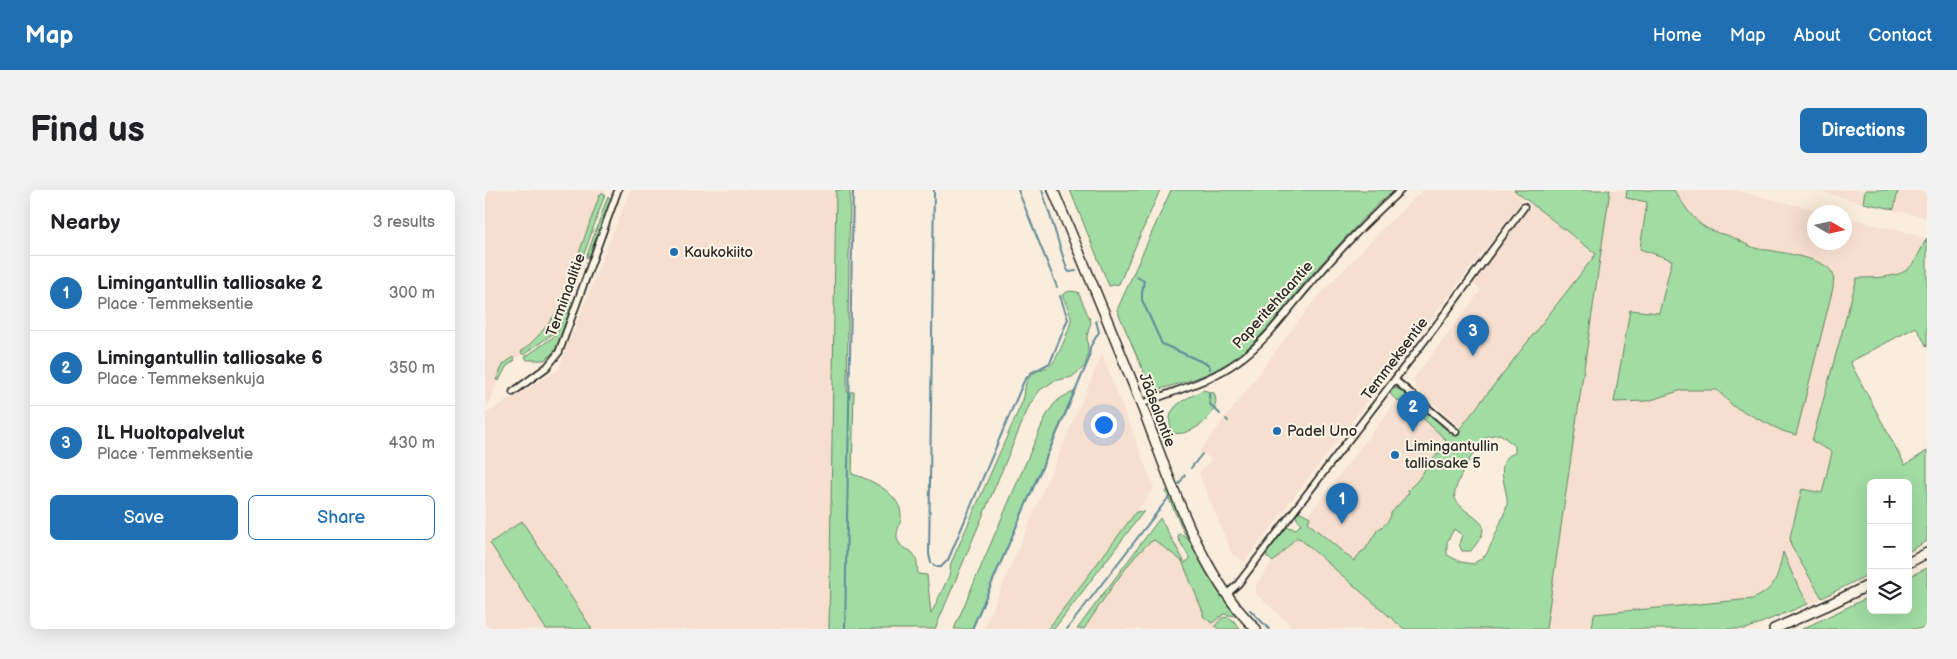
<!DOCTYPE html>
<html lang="en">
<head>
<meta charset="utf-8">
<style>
  body { margin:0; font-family:"Balsamiq Sans",sans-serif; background:#f2f2f2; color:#202124 }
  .controls { position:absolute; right:15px; bottom:15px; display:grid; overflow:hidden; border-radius:8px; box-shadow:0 5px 20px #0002 }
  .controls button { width:45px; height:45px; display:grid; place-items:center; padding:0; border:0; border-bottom:1px solid #e0e0e0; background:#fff; color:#202124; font:25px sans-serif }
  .compass { position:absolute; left:1322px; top:15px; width:45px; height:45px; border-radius:50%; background:#fff; box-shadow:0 5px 20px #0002; rotate:99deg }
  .you { position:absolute; left:618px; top:234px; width:18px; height:18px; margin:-12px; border:4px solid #fff; border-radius:50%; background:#1a73e8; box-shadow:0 0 0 8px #1a73e833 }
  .badge { display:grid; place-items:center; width:32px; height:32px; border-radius:50%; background:#1f6fb2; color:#fff; font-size:16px; font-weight:700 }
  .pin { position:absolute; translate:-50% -41px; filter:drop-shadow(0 1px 2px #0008) }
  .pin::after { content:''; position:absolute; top:26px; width:18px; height:15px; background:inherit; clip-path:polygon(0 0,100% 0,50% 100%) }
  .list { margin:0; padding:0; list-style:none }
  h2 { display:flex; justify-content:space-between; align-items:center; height:65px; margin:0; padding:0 20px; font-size:21px }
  h2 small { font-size:16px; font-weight:400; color:#757577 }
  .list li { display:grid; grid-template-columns:32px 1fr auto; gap:15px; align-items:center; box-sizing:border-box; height:75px; padding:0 20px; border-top:1px solid #e0e0e0 }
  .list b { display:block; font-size:19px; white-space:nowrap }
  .list p { margin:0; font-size:16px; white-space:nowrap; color:#757577 }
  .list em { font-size:16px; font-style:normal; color:#757577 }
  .actions { display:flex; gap:10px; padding:15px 20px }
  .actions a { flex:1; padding:11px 0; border:1px solid #1f6fb2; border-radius:8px; text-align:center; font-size:18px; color:#1f6fb2 }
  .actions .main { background:#1f6fb2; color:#fff }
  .icon { flex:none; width:28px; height:28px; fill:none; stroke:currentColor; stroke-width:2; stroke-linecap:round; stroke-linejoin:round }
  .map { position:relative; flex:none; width:1442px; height:439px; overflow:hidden; border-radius:8px }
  header { display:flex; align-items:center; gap:30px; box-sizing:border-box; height:70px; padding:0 25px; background:#1f6fb2; color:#fff }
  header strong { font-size:24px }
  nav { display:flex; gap:28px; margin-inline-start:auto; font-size:18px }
  .intro { display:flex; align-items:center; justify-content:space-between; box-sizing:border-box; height:120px; padding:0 30px }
  h1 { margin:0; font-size:35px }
  .button { padding:12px 22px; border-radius:8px; background:#1f6fb2; color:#fff; font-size:18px; font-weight:700 }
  main { display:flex; gap:30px; padding:0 30px }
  aside { flex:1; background:#fff; border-radius:8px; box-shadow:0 5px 20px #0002 }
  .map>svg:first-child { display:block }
</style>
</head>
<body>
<header>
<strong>Map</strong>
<nav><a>Home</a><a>Map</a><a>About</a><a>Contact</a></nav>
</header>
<div class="intro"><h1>Find us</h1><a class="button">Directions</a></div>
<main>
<aside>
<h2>Nearby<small>3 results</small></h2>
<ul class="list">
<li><span class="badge">1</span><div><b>Limingantullin talliosake 2</b><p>Place · Temmeksentie</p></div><em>300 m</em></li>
<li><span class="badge">2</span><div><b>Limingantullin talliosake 6</b><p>Place · Temmeksenkuja</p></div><em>350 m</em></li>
<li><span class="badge">3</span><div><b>IL Huoltopalvelut</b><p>Place · Temmeksentie</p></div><em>430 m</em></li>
</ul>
<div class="actions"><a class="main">Save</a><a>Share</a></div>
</aside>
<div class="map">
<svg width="1442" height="439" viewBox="0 0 1442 439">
  <rect width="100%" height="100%" fill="#fbeddc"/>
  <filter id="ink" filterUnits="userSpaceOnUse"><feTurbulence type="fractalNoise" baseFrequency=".02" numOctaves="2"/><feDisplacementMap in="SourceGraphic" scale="10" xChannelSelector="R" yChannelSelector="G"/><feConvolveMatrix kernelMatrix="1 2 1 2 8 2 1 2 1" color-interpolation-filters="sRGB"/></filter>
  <g filter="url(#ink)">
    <g fill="#f6dfcf">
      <polygon points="0,0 120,0 68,143 19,176 3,215 0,214"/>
      <polygon points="145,0 369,0 352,439 0,439 0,224 73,180"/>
      <polygon points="938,0 1029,0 1039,8 759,372 747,364 714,284 726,269 715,261 828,112 899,37"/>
      <polygon points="1125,0 1142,0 1141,8 1162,11 1187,69 1174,124 1145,120 1163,211 1197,200 1232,200 1248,216 1297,241 1310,245 1349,87 1334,72 1283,60 1275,60 1263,56 1246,46 1220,37 1206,25 1189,0 1249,0 1340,22 1330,22 1330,52 1360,52 1360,27 1442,48 1432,68 1420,82 1400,87 1372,89 1328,251 1347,262 1337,304 1317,299 1306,356 1337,408 1323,414 1309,388 1298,363 1288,395 1277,405 1267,409 1109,424 1107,439 1061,439"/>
      <polygon points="1331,0 1442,0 1442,28 1386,15"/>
      <polygon points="1048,14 1111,64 976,237 930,197 929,188 996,100 987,93"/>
      <polygon points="617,164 669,298 563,439 499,438"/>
      <polygon points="921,208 968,248 869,377 822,337 821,328 913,209"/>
      <polygon points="675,328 746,439 592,439"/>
      <polygon points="814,348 919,439 809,439 771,404 771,394 805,349"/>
    </g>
    <g fill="#a1dca3" stroke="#668467" fill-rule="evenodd">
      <path d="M351 0H365L362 202H369L367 284C386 289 418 305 416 328 415 337 408 346 415 354 416 357 421 359 424 360 433 365 432 375 433 384L442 385 446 424 464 386 466 373 538 210C541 202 538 195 544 188 550 179 561 180 567 174 572 169 588 133 586 127 584 119 580 112 577 105L584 101 593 102 606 132 602 146 603 165 600 176 587 187 569 191 555 200 545 214 450 439H344Z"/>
      <polygon points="585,0 675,0 634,94 624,96"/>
      <path d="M686 0H908C877 29 849 59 821 91 799 118 778 149 749 169 725 186 695 194 667 201L632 120Z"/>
      <path d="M1029 0H1125L1061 439H919L814 348H811L788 372 782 367V362L802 337 811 339 816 334 812 329 811 323 814 321 825 327 823 333 869 371 876 362 880 360 893 339C899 337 906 329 906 323L924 303 923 300 933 290 946 270 958 259 961 250 922 213C915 212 907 209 905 202L908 198 917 200 970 245 1111 64ZM1015 244 1030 256V263C1006 270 1024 300 1022 315 1022 319 1003 362 1001 365 997 368 992 371 988 374L976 372 962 365V352L969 339 977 345 974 354 977 361H986C991 354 998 347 998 338 998 329 974 320 970 308 966 298 991 256 1000 248 1004 245 1010 245 1015 244Z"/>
      <path d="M1142 0H1189C1200 16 1209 34 1228 41 1234 44 1241 44 1247 47 1260 53 1268 60 1283 60 1298 63 1338 68 1347 82 1350 86 1348 92 1348 98L1311 245 1297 241 1248 216 1232 200H1197L1163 211 1129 212 1145 120 1174 123 1187 70 1155 59 1162 12 1141 8Z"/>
      <polygon points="1380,0 1413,0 1409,19 1378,13"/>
      <polygon points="118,3 120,4 98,67 94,63 115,4"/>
      <polygon points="123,6 126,10 105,65 101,68"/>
      <path d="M1442 48V157L1431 137 1365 172 1420 275 1442 261V351L1423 362V293H1386V383L1337 408 1306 356 1305 347 1317 299 1337 303 1347 262 1327 251 1372 88C1385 88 1409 88 1420 81 1431 74 1436 58 1442 48Z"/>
      <polygon points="90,76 94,79 85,104 81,103"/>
      <path d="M80 107 83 109 69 143 38 165 36 162C55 146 68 130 80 107Z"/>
      <polygon points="85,110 88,113 70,161 60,170 42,170 40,167 71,145"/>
      <polygon points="28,167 30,170 21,177 14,191 11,190 18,175"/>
      <path d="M718 200 729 203C739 223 705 248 687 243 678 216 698 211 718 200Z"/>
      <path d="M589 202 487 439H469L560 228C569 213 572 208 589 202Z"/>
      <path d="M684 298 753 424 749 426 739 424 727 433 718 426V422L697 371 669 350C649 360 613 418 599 439H592L675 328 700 373 705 369 693 348 694 344H696L702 349 681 302Z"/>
      <polygon points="659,321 569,439 563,439 651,322"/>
      <polygon points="37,331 107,439 61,439 5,353"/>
      <path d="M1298 362 1309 388 1323 414 1261 439H1107L1109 424 1267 409C1291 400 1293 385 1298 362Z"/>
      <polygon points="1442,378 1442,439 1317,439 1386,406 1386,420 1423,420 1423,387"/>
      <polygon points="743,427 748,430 755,439 734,439 730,436 737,428"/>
    </g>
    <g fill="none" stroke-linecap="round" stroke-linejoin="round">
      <g stroke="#608b9b" stroke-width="2">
        <polyline points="449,0 444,364 446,373 452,377 456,377 463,370 539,191 546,183 565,173 583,129 575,106"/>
        <polyline points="533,0 572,97"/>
        <polyline points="557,0 582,79 584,82 591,81"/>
        <polyline points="652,87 659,91 657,103 657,110 677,154 724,175 725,179"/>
        <polyline points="724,204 725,214 735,224"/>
        <polyline points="741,229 743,231"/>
        <polyline points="706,278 717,264"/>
        <polyline points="694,294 700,285"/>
        <polyline points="765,420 784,439"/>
        <polyline points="360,439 368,0"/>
        <polyline points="487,439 604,169 605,157 614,142 611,131"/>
        <polyline points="582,439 684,307"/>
      </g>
      <g stroke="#2b2b2b" stroke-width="9">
        <g id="street">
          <polyline points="910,190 971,242"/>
          <polyline points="28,202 62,177 74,162 133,0"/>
          <path d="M656 214C688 201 725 192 753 171 782 151 803 119 826 93 854 60 884 29 916 0"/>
          <polyline points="742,404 753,394 950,137 1039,17"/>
        </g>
      </g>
      <g stroke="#2b2b2b" stroke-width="12">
        <g id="secondary">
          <path d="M568 0C598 71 628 143 656 214 685 288 713 383 771 439"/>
          <polyline points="1423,373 1442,363"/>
          <polyline points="1289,439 1341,416 1386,394"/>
        </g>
      </g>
      <use href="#street" stroke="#fcf5e5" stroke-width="5.5"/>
      <use href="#secondary" stroke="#fcf5e5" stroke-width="9"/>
    </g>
  </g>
  <g fill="#1f6fb2" stroke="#fcf5e5" stroke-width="2">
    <circle cx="189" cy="62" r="5"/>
    <circle cx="792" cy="241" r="5"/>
    <circle cx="910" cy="265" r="5"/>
  </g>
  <g text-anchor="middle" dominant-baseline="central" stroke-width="4" stroke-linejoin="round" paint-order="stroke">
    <g font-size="15" fill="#2b2b2b" stroke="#fcf5e5" text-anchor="start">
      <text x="199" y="62">Kaukokiito</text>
      <text x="802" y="241">Padel Uno</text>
      <text x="920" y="256">Limingantullin<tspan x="920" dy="17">talliosake 5</tspan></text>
    </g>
    <g font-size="15" fill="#2b2b2b" stroke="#fcf5e5">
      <text transform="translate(81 105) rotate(-70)">Terminaalitie</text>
      <text transform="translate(788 115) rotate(-48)">Paperitehtaantie</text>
      <text transform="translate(910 169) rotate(-53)">Temmeksentie</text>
      <text transform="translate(672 220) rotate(69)">Jääsalontie</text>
    </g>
  </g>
</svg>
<div class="controls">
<button>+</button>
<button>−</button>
<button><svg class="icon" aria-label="layers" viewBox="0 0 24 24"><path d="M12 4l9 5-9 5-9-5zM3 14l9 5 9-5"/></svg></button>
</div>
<svg class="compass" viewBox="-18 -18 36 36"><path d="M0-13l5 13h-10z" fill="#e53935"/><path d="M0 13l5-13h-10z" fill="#757577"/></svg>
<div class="you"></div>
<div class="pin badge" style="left:857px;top:334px">1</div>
<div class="pin badge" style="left:928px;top:242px">2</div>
<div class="pin badge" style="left:988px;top:166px">3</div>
</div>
</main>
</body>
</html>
